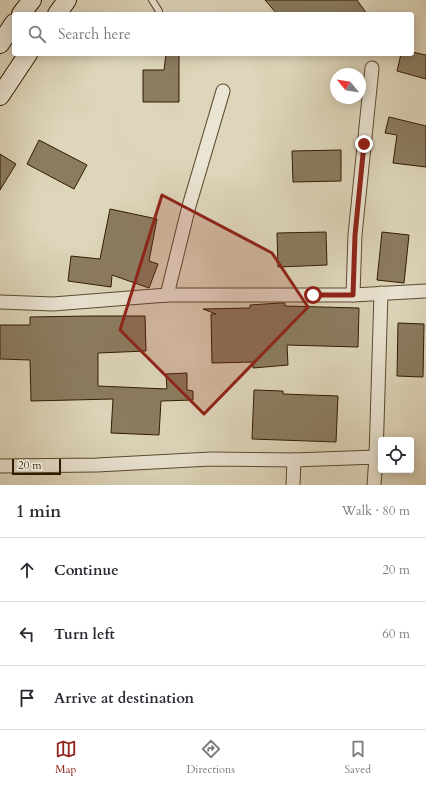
<!DOCTYPE html>
<html lang="en">
<head>
<meta charset="utf-8">
<style>
  body { margin:0; font-family:Cardo,serif; background:#f2f2f3; color:#2b2b33 }
  .controls { position:absolute; right:12px; bottom:12px; display:grid; overflow:hidden; border-radius:4px; box-shadow:0 2px 10px #0003 }
  .controls button { width:36px; height:36px; display:grid; place-items:center; padding:0; border:0; border-bottom:1px solid #e1e1e2; background:#fff; color:#2b2b33; font:20px sans-serif }
  .compass { position:absolute; left:330px; top:68px; width:36px; height:36px; border-radius:50%; background:#fff; box-shadow:0 2px 10px #0003; rotate:300deg }
  .scale { position:absolute; left:12px; bottom:10px; width:49px; box-sizing:border-box; padding-left:4px; border:2px solid #311b00; border-top:0; font-size:11px; line-height:14px; white-space:nowrap; color:#311b00; -webkit-text-stroke:3px #eae4d3; paint-order:stroke }
  .stop { position:absolute; width:12px; height:12px; margin:-9px; border:3px solid #8f2418; border-radius:50%; background:#fff }
  .stop.end { background:#8f2418; border-color:#fff; box-shadow:0 1px 4px #0008 }
  .list { margin:0; padding:0; list-style:none }
  h2 { display:flex; justify-content:space-between; align-items:center; height:52px; margin:0; padding:0 16px; font-size:17px }
  h2 small { font-size:13px; font-weight:400; color:#7c7c81 }
  .list li { display:grid; grid-template-columns:26px 1fr auto; gap:12px; align-items:center; box-sizing:border-box; height:64px; padding:0 16px; border-top:1px solid #e1e1e2 }
  .list b { display:block; font-size:15px; white-space:nowrap }
  .list em { font-size:13px; font-style:normal; color:#7c7c81 }
  .icon { flex:none; width:22px; height:22px; fill:none; stroke:currentColor; stroke-width:2; stroke-linecap:round; stroke-linejoin:round }
  .map { position:relative; flex:none; width:426px; height:485px; overflow:hidden }
  .search { position:absolute; background:#fff; box-shadow:0 2px 10px #0003; left:12px; right:12px; top:12px; height:44px; display:flex; align-items:center; gap:10px; box-sizing:border-box; padding:0 14px; border-radius:4px; color:#7c7c81; font-size:15px }
  .sheet { height:244px; background:#fff }
  nav { display:flex; justify-content:space-around; align-items:center; box-sizing:border-box; height:56px; border-top:1px solid #e1e1e2; background:#fff; font-size:11px; color:#7c7c81 }
  nav a { display:grid; justify-items:center; gap:2px }
  nav .on { color:#8f2418 }
  .map>svg:first-child { display:block }
</style>
</head>
<body>
<div class="map">
<svg width="426" height="485" viewBox="0 0 426 485">
  <rect width="100%" height="100%" fill="#ded6bb"/>
  <filter id="stains"><feTurbulence type="fractalNoise" baseFrequency=".005" numOctaves="4"/><feColorMatrix values="0 0 0 0 .2 0 0 0 0 .09 0 0 0 0 .02 0 0 0 .5 -.17"/></filter>
  <radialGradient id="worn" r=".72"><stop offset=".6" stop-color="#630" stop-opacity="0"/><stop offset="1" stop-color="#630" stop-opacity=".3"/></radialGradient>
  <g fill="#8b7c61" stroke="#311b00">
    <polygon points="265,0 357,0 367,14 277,14"/>
    <polygon points="412,52 426,55 426,79 397,71 401,54 412,54"/>
    <polygon points="166,54 179,54 179,102 143,102 143,70 164,70"/>
    <polygon points="389,117 426,126 426,167 393,163 397,135 385,133"/>
    <polygon points="39,140 87,165 74,189 27,164"/>
    <polygon points="341,150 341,181 293,182 292,151"/>
    <polygon points="0,154 16,164 0,190"/>
    <polygon points="110,209 157,219 149,261 158,264 149,288 112,275 111,287 68,281 71,256 100,259"/>
    <polygon points="326,232 327,265 278,267 277,233"/>
    <polygon points="382,232 409,235 404,283 377,280"/>
    <polygon points="280,303 285,303 285,306 359,308 358,347 287,345 288,365 253,368 253,362 212,363 211,314 216,314 203,309 250,308 250,305"/>
    <polygon points="89,316 145,316 146,351 98,353 98,386 167,389 166,374 187,373 187,390 193,391 193,400 161,401 159,435 111,433 113,399 31,401 30,360 0,359 0,325 30,325 30,317"/>
    <polygon points="398,323 424,324 423,377 397,376"/>
    <polygon points="254,390 283,391 283,394 338,396 336,442 252,439"/>
  </g>
  <g fill="none" stroke-linecap="round" stroke-linejoin="round">
    <g stroke="#5c4a2f" stroke-width="8">
      <polyline id="service" points="152,0 159,11 158,14"/>
    </g>
    <g stroke="#5c4a2f" stroke-width="15">
      <g id="minor">
        <polyline points="167,295 189,206 223,91"/>
        <polyline points="353,295 355,235 372,68"/>
        <polyline points="0,302 53,304 167,295 353,295 426,291"/>
        <polyline points="376,457 381,293"/>
        <polyline points="0,466 97,465 211,459 294,460 376,457 374,485"/>
        <polyline points="293,485 294,460"/>
      </g>
    </g>
    <g stroke="#311b00" stroke-width="20">
      <g id="secondary">
        <polyline points="21,14 32,0"/>
        <polyline points="57,14 67,0"/>
        <polyline points="0,44 14,23"/>
        <polyline points="0,96 28,54"/>
      </g>
    </g>
    <use href="#service" stroke="#eae4d3" stroke-width="6"/>
    <use href="#minor" stroke="#eae4d3" stroke-width="13"/>
    <use href="#secondary" stroke="#eae4d3" stroke-width="18"/>
  </g>
  <g fill="none" stroke-linecap="round" stroke-linejoin="round">
    <polyline stroke="#8f2418" stroke-width="5" points="313,295 353,295 355,235 364,144"/>
  </g>
  <path fill="#8f2418" fill-opacity="0.2" stroke="#8f2418" stroke-width="3" stroke-linejoin="round" d="M162 195 272 253 308 307 204 414 120 330Z"/>
  <rect width="100%" height="100%" filter="url(#stains)"/>
  <rect width="100%" height="100%" fill="url(#worn)"/>
</svg>
<div class="controls">
<button><svg class="icon" aria-label="locate" viewBox="0 0 24 24"><circle cx="12" cy="12" r="6"/><path d="M12 2v4M12 18v4M2 12h4M18 12h4"/></svg></button>
</div>
<svg class="compass" viewBox="-18 -18 36 36"><path d="M0-13l5 13h-10z" fill="#e53935"/><path d="M0 13l5-13h-10z" fill="#7c7c81"/></svg>
<div class="scale">20 m</div>
<div class="stop" style="left:313px;top:295px"></div>
<div class="stop end" style="left:364px;top:144px"></div>
<div class="search"><svg class="icon" aria-label="search" viewBox="0 0 24 24"><circle cx="10" cy="10" r="6"/><path d="M15 15l6 6"/></svg>Search here</div>
</div>
<section class="sheet">
<h2>1 min<small>Walk · 80 m</small></h2>
<ul class="list">
<li><svg class="icon" aria-label="ahead" viewBox="0 0 24 24"><path d="M12 20V5M6 11l6-6 6 6"/></svg><div><b>Continue</b></div><em>20 m</em></li>
<li><svg class="icon" aria-label="left" viewBox="0 0 24 24"><path d="M17 20v-9H6M10 6l-5 5 5 5"/></svg><div><b>Turn left</b></div><em>60 m</em></li>
<li><svg class="icon" aria-label="arrive" viewBox="0 0 24 24"><path d="M6 21V4h12l-3 4 3 4H6"/></svg><div><b>Arrive at destination</b></div></li>
</ul>
</section>
<nav>
<a class="on"><svg class="icon" aria-label="map" viewBox="0 0 24 24"><path d="M3 6l6-2 6 2 6-2v14l-6 2-6-2-6 2zM9 4v14M15 6v14"/></svg>Map</a>
<a><svg class="icon" aria-label="directions" viewBox="0 0 24 24"><path d="M12 3l9 9-9 9-9-9zM9 14v-3h6M13 9l2 2-2 2"/></svg>Directions</a>
<a><svg class="icon" aria-label="saved" viewBox="0 0 24 24"><path d="M7 4h10v16l-5-4-5 4z"/></svg>Saved</a>
</nav>
</body>
</html>
